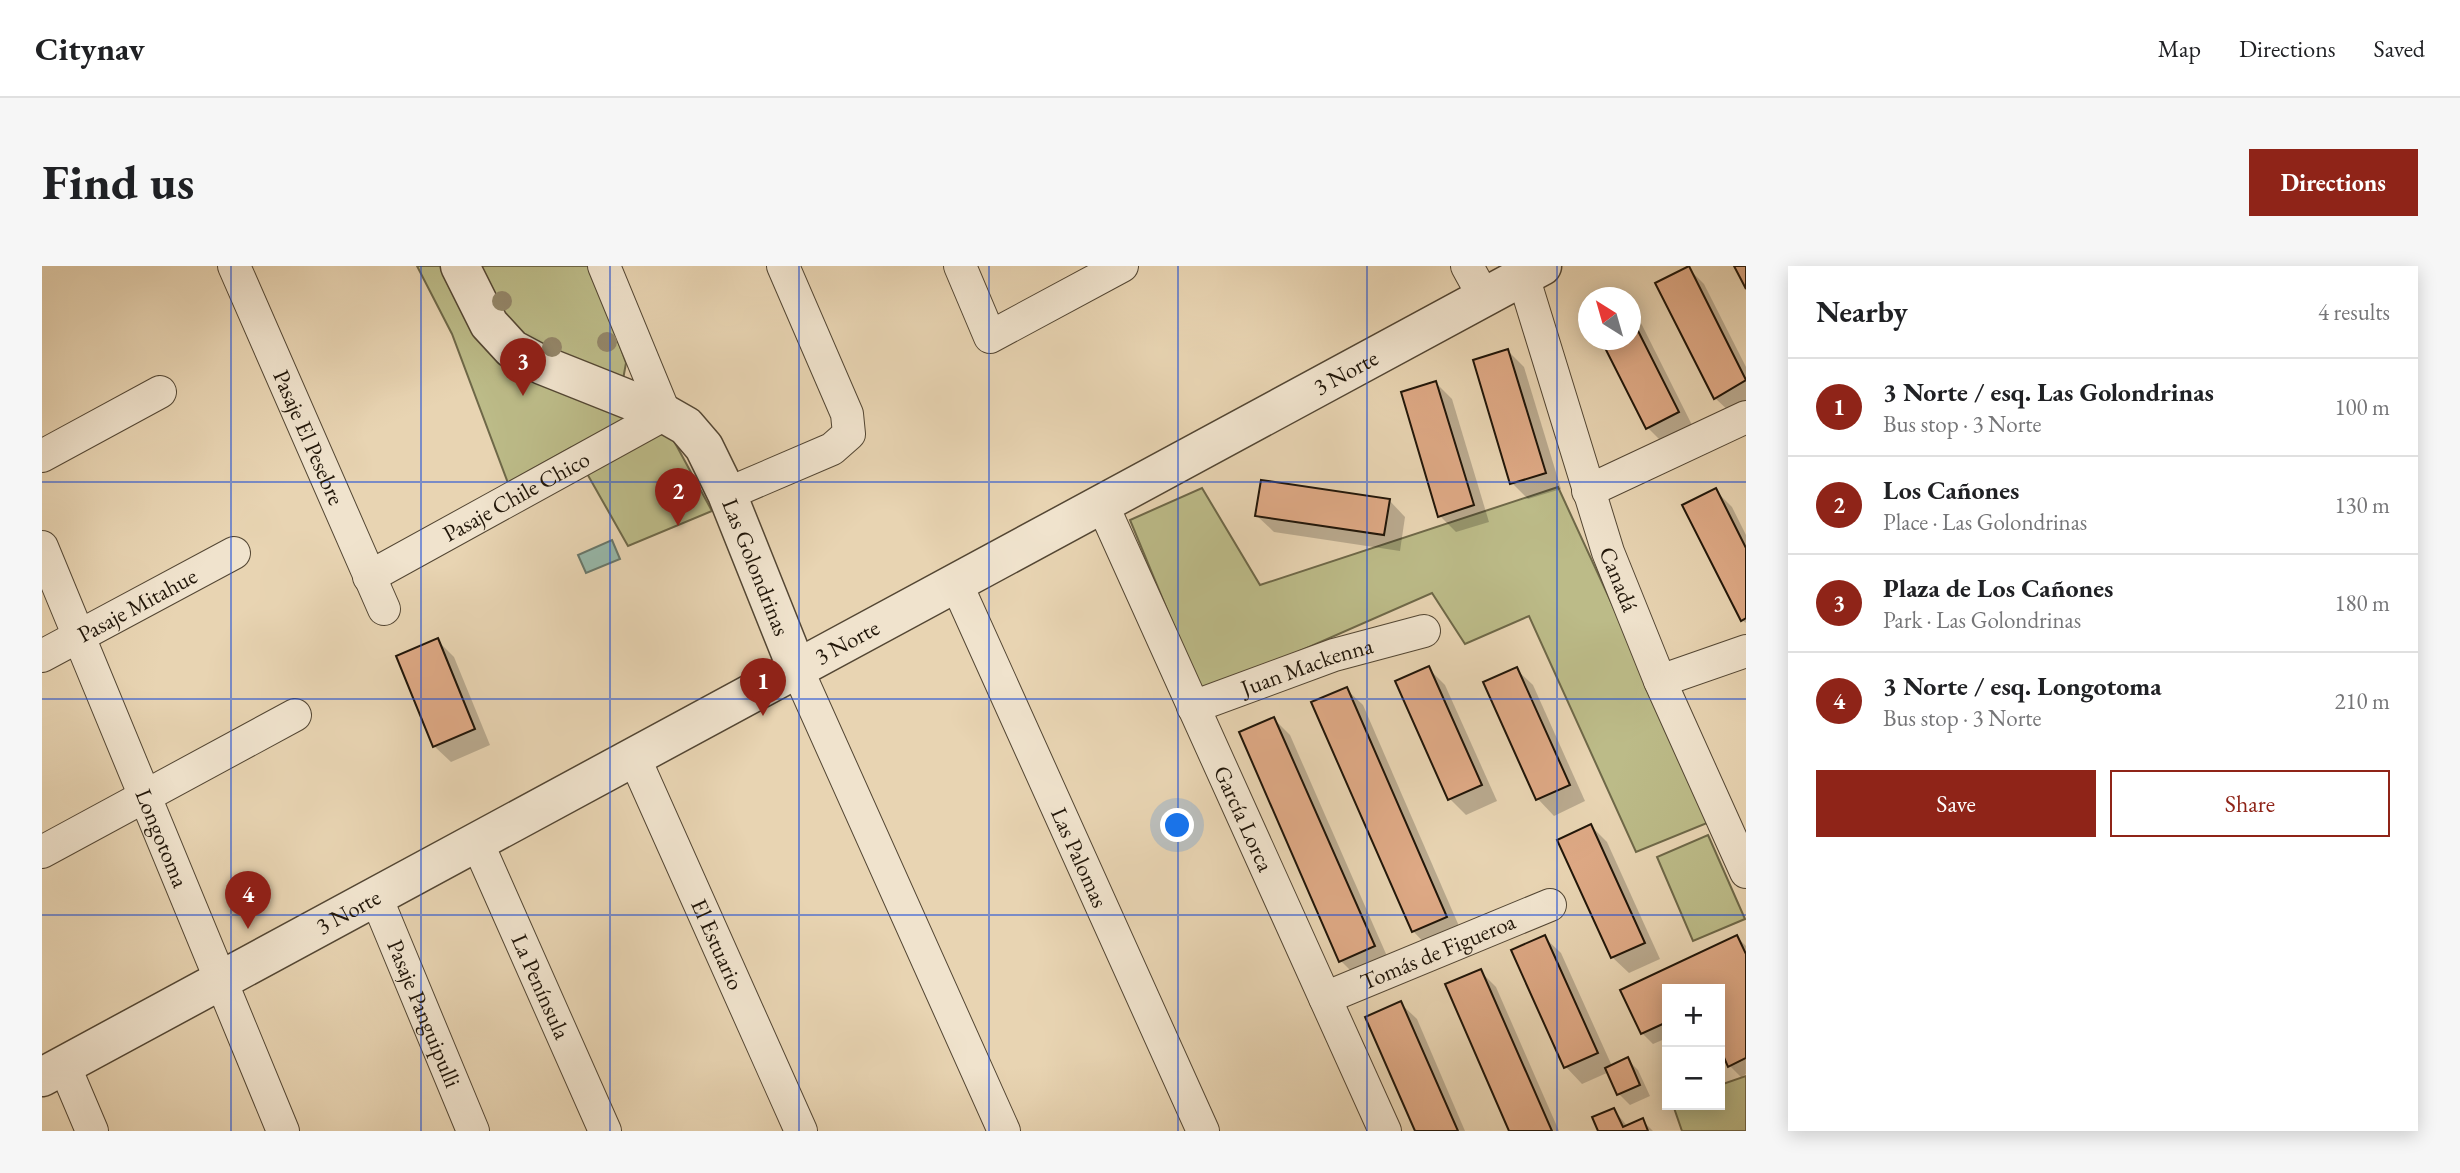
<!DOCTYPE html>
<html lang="en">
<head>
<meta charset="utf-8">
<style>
  body { margin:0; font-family:"EB Garamond",serif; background:#f6f6f6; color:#202124 }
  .controls { position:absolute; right:21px; bottom:21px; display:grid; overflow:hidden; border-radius:0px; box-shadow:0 4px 18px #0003 }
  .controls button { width:63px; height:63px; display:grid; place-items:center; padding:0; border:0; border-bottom:2px solid #e0e0e0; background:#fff; color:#202124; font:35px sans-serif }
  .compass { position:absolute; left:1536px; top:21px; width:63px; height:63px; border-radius:50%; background:#fff; box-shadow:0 4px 18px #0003; rotate:323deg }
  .you { position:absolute; left:1136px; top:560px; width:24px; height:24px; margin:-18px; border:5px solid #fff; border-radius:50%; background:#1a73e8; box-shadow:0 0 0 10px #1a73e833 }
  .badge { display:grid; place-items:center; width:46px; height:46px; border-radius:50%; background:#8f2418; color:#fff; font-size:23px; font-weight:700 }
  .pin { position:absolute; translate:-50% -58px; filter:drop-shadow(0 2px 4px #0008) }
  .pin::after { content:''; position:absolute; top:37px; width:24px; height:21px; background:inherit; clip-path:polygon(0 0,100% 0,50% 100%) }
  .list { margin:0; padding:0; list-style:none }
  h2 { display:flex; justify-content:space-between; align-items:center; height:91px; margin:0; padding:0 28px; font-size:30px }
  h2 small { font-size:23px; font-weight:400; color:#757577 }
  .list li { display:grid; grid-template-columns:46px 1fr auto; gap:21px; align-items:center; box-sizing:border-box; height:98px; padding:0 28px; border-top:2px solid #e0e0e0 }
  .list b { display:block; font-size:26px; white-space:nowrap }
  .list p { margin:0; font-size:23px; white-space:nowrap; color:#757577 }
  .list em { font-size:23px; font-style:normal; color:#757577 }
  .actions { display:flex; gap:14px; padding:21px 28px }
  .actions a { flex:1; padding:16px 0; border:2px solid #8f2418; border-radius:0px; text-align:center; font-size:24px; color:#8f2418 }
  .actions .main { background:#8f2418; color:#fff }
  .map { position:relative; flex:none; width:1704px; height:865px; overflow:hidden; border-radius:0px }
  header { display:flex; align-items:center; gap:42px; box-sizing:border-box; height:98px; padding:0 35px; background:#fff; border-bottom:2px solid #e0e0e0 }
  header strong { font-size:33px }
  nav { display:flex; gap:38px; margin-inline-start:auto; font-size:24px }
  .intro { display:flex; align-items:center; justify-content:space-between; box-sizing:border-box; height:168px; padding:0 42px }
  h1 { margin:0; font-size:49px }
  .button { padding:18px 32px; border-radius:0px; background:#8f2418; color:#fff; font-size:24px; font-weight:700 }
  main { display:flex; gap:42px; padding:0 42px }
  aside { flex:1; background:#fff; border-radius:0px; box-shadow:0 4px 18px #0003 }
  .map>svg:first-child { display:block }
</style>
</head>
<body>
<header>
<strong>Citynav</strong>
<nav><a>Map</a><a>Directions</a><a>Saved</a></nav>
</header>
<div class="intro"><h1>Find us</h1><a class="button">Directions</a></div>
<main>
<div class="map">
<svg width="1704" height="865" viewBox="0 0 1704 865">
  <rect width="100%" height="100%" fill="#e8d4b2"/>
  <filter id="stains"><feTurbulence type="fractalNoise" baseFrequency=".00286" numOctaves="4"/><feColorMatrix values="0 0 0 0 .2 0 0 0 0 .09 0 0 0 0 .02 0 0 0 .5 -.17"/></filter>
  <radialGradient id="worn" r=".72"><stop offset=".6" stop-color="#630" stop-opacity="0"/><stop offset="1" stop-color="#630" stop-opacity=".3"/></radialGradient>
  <g fill="#bcbb88" stroke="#6e6848" stroke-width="2">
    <polygon points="375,0 401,0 433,63 626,164 670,245 586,280 530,181 466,217 410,68"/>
    <polygon points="430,0 549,0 584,97 580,119 488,77 440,24"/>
    <polygon points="1516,221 1670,555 1594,586 1487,350 1423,378 1390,327 1160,428 1088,254 1160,222 1218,319"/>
    <polygon points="1666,569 1703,653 1651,675 1615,591"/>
    <polygon points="1704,810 1704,865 1640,865 1631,839 1678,839 1678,819"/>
  </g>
  <polygon fill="#97b8aa" stroke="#68776a" stroke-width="2" points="570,274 578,293 544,307 536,289"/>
  <g fill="#0003">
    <polygon points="1646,2 1662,18 1704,101 1704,141 1690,148 1673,132"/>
    <polygon points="1588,42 1595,49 1652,163 1622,178 1606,162 1561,74 1588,74"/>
    <polygon points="1466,85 1482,101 1519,223 1486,233 1470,217"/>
    <polygon points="1394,117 1410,133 1447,256 1414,266 1398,250"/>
    <polygon points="1673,224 1690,241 1704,269 1704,357 1700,354"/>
    <polygon points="1347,234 1363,251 1358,285 1232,266 1215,250"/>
    <polygon points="395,374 412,391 448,479 409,496 392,480"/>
    <polygon points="1386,402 1403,419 1455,535 1424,549 1408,533"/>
    <polygon points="1474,403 1491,419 1543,535 1512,550 1496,533 1443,417"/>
    <polygon points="1304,423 1321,439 1420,667 1387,682 1371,665"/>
    <polygon points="1232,453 1248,469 1348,697 1315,711 1299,695"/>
    <polygon points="1549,560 1565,576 1618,693 1587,707 1570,691"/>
    <polygon points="1502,671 1519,687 1570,800 1585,793 1596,804 1608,830 1588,839 1577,828 1567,806 1540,818 1524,801 1471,685"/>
    <polygon points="1695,671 1704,680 1704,808 1699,811 1688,800 1678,777 1678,723 1625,723 1625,772 1611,778 1600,767 1580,725"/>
    <polygon points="1438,705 1454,721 1517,865 1469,865 1406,719"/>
    <polygon points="1358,737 1375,753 1423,865 1375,865 1326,752"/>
    <polygon points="1572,844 1586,861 1601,855 1611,865 1558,865 1552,852"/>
  </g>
  <g fill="#dea985" stroke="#211609" stroke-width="2">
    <polygon points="1647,0 1704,114 1672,133 1613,17"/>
    <polygon points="1692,0 1704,0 1704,23"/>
    <polygon points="1588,49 1637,146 1604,163 1559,74 1588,74"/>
    <polygon points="1466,83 1504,207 1468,218 1431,94"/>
    <polygon points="1394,115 1432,239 1396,251 1359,126"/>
    <polygon points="1219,214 1348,233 1342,269 1213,250"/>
    <polygon points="1674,222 1704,282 1704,352 1699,355 1640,239"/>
    <polygon points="396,372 433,463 391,481 354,390"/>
    <polygon points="1387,400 1440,519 1406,534 1353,415"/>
    <polygon points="1475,401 1528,519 1494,534 1441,416"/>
    <polygon points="1305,421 1405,651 1370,666 1269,436"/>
    <polygon points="1232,451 1333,680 1297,696 1197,466"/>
    <polygon points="1549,558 1603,677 1569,692 1515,574"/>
    <polygon points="1503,669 1556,787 1522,802 1469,684"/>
    <polygon points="1695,669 1704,688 1704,792 1686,801 1678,782 1678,723 1625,723 1625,756 1599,768 1578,724"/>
    <polygon points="1439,703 1510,865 1467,865 1403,718"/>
    <polygon points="1359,735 1416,865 1373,865 1323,751"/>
    <polygon points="1586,791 1598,819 1575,829 1563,802"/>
    <polygon points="1572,842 1581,861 1601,852 1606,865 1556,865 1550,851"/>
  </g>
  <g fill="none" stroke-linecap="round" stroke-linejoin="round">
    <g stroke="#534633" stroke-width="34">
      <g id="minor">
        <path id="s1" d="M192 0 342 343"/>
        <polyline points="918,0 948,71 1080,0"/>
        <polyline points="1425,0 1442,31"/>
        <path id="s2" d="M1481 10 1566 286 1618 415 1704 606"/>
        <polyline points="0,190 118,126"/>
        <polyline points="1546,225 1704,151"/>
        <polyline points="685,228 790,183 807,168 805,148 741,0"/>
        <path id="s3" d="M1060 238 1343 865"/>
        <path id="s4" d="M0 281 241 865"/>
        <path id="s5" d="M327 311 623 148 562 0"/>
        <path id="s6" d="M914 317 1161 865"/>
        <path id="s7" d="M0 390 192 287"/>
        <polyline points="755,403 962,865"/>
        <polyline points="1618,415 1704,385"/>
        <path id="s8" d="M1151 441 1292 389 1382 365"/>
        <path id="s9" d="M592 491 759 865"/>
        <path id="s10" d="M435 576 563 865"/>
        <polyline points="0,586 253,449"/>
        <path id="s11" d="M334 631 431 865"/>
        <path id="s12" d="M1283 732 1508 639"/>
        <polyline points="22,799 50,865"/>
      </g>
    </g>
    <g stroke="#534633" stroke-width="41">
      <g id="tertiary">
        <path id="s13" d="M418 0 447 58 470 83 500 99 623 148 644 160 662 181 685 228 755 403"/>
        <path id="s14" d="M0 811 1500 0"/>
      </g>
    </g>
    <use href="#minor" stroke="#f0e3cd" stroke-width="32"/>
    <use href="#tertiary" stroke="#f0e3cd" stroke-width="38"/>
  </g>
  <g fill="#94876a">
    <circle cx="460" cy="35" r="10"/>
    <circle cx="565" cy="76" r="10"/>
    <circle cx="510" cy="81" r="10"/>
  </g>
  <path fill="none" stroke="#1d4ed8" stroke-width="2" stroke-opacity="0.55" d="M189 0V865M379 0V865M568 0V865M757 0V865M947 0V865M1136 0V865M1325 0V865M1515 0V865M0 216H1704M0 433H1704M0 649H1704"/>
  <g text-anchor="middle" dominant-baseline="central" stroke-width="5" stroke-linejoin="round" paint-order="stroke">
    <g font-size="23" fill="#211609" stroke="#f0e3cd">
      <text stroke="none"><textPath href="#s14" startOffset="1482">3 Norte</textPath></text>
      <text stroke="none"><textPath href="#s1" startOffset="187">Pasaje El Pesebre</textPath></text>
      <text stroke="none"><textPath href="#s5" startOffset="168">Pasaje Chile Chico</textPath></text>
      <text stroke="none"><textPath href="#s13" startOffset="448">Las Golondrinas</textPath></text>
      <text stroke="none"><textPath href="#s2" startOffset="318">Canadá</textPath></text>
      <text stroke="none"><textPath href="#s7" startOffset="108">Pasaje Mitahue</textPath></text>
      <text stroke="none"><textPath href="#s14" startOffset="915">3 Norte</textPath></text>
      <text stroke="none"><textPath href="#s8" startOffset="121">Juan Mackenna</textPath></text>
      <text stroke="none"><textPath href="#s3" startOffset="345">García Lorca</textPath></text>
      <text stroke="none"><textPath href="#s4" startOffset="315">Longotoma</textPath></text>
      <text stroke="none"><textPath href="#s6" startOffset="301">Las Palomas</textPath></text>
      <text stroke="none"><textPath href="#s14" startOffset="348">3 Norte</textPath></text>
      <text stroke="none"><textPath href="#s9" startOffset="205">El Estuario</textPath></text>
      <text stroke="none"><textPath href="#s12" startOffset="122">Tomás de Figueroa</textPath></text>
      <text stroke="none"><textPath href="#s10" startOffset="158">La Península</textPath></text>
      <text stroke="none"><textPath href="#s11" startOffset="126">Pasaje Panguipulli</textPath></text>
    </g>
  </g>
  <rect width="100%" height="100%" filter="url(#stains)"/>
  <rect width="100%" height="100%" fill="url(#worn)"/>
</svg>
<div class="controls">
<button>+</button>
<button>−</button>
</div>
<svg class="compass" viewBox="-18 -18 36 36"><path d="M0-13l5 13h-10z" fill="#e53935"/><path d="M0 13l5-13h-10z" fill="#757577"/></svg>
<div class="you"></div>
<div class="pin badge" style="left:721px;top:450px">1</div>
<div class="pin badge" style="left:636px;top:260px">2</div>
<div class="pin badge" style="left:481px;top:130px">3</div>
<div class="pin badge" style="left:206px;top:663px">4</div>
</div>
<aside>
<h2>Nearby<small>4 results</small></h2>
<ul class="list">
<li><span class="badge">1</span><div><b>3 Norte / esq. Las Golondrinas</b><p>Bus stop · 3 Norte</p></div><em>100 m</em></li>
<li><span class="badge">2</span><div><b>Los Cañones</b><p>Place · Las Golondrinas</p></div><em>130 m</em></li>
<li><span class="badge">3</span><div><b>Plaza de Los Cañones</b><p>Park · Las Golondrinas</p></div><em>180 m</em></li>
<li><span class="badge">4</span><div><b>3 Norte / esq. Longotoma</b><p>Bus stop · 3 Norte</p></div><em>210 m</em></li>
</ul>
<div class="actions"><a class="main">Save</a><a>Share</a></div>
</aside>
</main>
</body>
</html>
